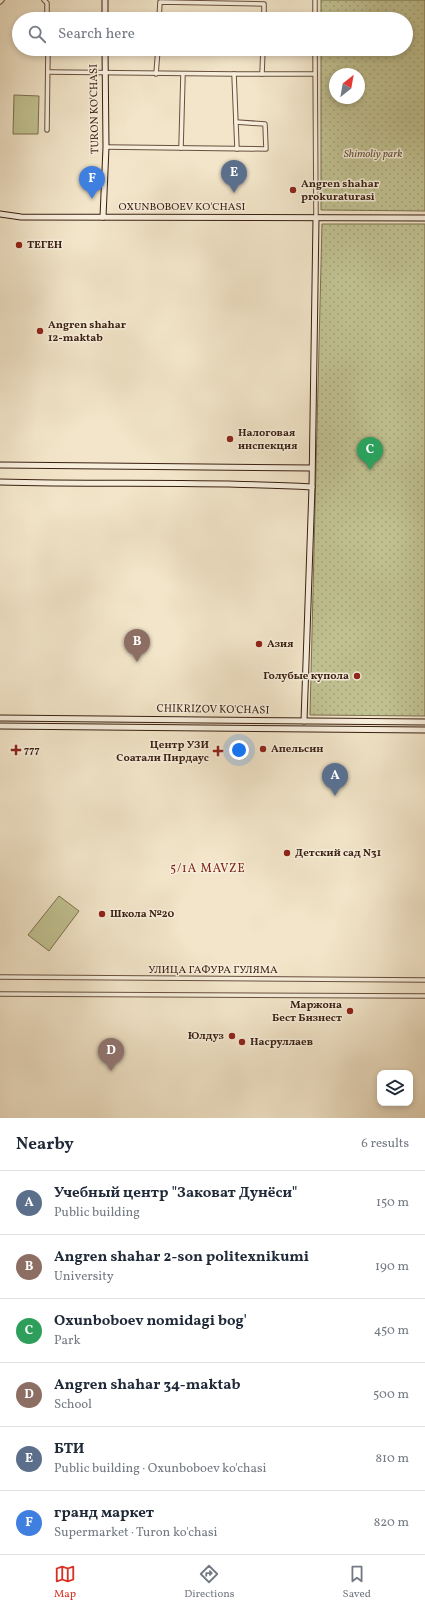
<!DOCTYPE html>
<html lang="en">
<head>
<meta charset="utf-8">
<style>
  body { margin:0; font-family:Vollkorn,serif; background:#f6f6f7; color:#1f2937 }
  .controls { position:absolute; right:12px; bottom:12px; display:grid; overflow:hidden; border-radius:8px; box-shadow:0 2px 6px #0003 }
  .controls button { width:36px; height:36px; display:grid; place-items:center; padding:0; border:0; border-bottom:1px solid #e0e1e3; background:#fff; color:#1f2937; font:20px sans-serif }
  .compass { position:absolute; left:329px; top:68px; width:36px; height:36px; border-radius:50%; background:#fff; box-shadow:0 2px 6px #0003; rotate:31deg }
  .you { position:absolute; left:239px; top:750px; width:14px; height:14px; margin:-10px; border:3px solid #fff; border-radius:50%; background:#1a73e8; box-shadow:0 0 0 6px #1a73e833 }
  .badge { display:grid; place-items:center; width:26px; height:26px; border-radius:50%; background:#d93025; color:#fff; font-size:13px; font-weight:700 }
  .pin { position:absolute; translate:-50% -33px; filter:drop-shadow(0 1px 2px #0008) }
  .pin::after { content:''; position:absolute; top:21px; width:14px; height:12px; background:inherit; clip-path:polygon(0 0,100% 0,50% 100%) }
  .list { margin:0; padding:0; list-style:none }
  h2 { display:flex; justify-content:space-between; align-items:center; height:52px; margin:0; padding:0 16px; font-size:17px }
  h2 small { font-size:13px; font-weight:400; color:#747a83 }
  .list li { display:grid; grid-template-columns:26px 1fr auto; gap:12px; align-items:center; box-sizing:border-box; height:64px; padding:0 16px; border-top:1px solid #e0e1e3 }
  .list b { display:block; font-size:15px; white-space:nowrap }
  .list p { margin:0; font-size:13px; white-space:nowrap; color:#747a83 }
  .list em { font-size:13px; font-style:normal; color:#747a83 }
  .icon { flex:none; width:22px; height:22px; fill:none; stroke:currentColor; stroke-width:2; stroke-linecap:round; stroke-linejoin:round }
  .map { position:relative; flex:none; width:425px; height:1118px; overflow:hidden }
  .search { position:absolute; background:#fff; box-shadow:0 2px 6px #0003; left:12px; right:12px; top:12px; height:44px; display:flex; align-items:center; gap:10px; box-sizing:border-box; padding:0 14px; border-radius:22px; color:#747a83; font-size:15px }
  .sheet { height:436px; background:#fff }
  nav { display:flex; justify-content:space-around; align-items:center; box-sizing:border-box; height:56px; border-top:1px solid #e0e1e3; background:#fff; font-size:11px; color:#747a83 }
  nav a { display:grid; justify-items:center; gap:2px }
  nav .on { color:#d93025 }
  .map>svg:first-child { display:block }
</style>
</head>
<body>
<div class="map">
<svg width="425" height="1118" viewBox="0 0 425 1118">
  <defs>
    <pattern id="park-dots" width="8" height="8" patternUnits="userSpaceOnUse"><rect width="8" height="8" fill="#c1c292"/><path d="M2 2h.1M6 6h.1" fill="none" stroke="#a7a67d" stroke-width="1.8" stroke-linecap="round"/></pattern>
  </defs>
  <rect width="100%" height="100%" fill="#f2e5c9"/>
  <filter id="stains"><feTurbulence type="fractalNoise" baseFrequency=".005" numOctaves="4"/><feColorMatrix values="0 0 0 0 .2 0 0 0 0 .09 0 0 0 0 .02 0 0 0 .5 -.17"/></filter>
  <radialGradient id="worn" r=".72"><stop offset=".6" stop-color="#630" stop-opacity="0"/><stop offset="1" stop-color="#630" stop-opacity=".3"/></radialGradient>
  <g fill="url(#park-dots)" stroke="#7d7051" fill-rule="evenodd">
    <path d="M321 0H425V211L321 210V49H406V19H321ZM335 74H359V98H335Z"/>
    <polygon points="322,224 425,224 425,716 310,715"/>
  </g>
  <g fill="#c1c292" stroke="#7d7051">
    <polygon points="14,95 39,96 38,134 13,134"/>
    <polygon points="59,896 79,911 49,951 28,935"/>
  </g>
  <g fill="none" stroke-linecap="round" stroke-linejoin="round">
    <g stroke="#67503e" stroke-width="5.5">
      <g id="street">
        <polyline points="44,0 47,3 47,19"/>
        <polyline points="315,0 315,19"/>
        <polyline points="0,2 2,0"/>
        <polyline points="159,19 160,2 264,4 264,19"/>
        <polyline points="315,49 316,218"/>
        <polyline points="49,72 234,74 315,74"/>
        <polyline points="156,74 158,49"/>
        <polyline points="234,74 237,149"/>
        <polyline points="262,74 263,49"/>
        <polyline points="47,130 48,49"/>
        <polyline points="106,147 266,149 265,124 236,122"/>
        <polyline points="181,148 183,74"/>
        <polyline points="0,977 425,980"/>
        <polyline points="0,994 425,996"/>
      </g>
    </g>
    <g stroke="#391f10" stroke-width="7">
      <g id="secondary">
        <polyline points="105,19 105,0"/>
        <polyline points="0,214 21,217 425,218"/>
        <polyline points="103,217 106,147 105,49"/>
        <polyline points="0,465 312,468"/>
        <path d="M0 482C104 485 208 481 312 487"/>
        <polyline points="0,718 425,722"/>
        <polyline points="304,721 312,487 316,218"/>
        <polyline points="0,726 425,730"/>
      </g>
    </g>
    <use href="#street" stroke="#f7eedc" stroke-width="3.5"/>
    <use href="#secondary" stroke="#f7eedc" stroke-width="5"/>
  </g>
  <g fill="#8f2418" stroke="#f7eedc" stroke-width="1.5">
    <circle cx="293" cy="190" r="4"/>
    <circle cx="19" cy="245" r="4"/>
    <circle cx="40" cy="331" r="4"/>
    <circle cx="230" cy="439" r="4"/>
    <circle cx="259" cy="644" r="4"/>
    <circle cx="357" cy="676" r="4"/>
    <circle cx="263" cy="749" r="4"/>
    <path d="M14 744h4v4h4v4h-4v4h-4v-4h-4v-4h4z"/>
    <path d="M216 745h4v4h4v4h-4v4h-4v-4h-4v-4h4z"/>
    <circle cx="287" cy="853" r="4"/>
    <circle cx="102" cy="914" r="4"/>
    <circle cx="350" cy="1011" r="4"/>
    <circle cx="232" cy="1036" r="4"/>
    <circle cx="242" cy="1042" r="4"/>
  </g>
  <g text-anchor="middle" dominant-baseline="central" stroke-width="3" stroke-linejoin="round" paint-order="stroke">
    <g font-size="11" fill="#391f10" stroke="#f7eedc">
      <text transform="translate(95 109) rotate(-91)">TURON KO'CHASI</text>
      <text x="182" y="207">OXUNBOBOEV KO'CHASI</text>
      <text transform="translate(213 710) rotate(1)">CHIKRIZOV KO'CHASI</text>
      <text x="213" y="970">УЛИЦА ГАФУРА ГУЛЯМА</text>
    </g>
    <g font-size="11" font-style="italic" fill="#625037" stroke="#f7eedc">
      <text x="373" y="154">Shimoliy park</text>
    </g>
    <g font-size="11" font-weight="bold" fill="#391f10" stroke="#f7eedc" text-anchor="start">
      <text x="301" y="184">Angren shahar<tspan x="301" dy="13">prokuraturasi</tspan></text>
      <text x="27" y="245">ТЕГЕН</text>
      <text x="48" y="325">Angren shahar<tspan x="48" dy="13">12-maktab</tspan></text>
      <text x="238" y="433">Налоговая<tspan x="238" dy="13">инспекция</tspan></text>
      <text x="267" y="644">Азия</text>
      <text x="349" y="676" text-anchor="end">Голубые купола</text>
      <text x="209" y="745" text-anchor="end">Центр УЗИ<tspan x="209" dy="13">Соатали Пирдаус</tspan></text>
      <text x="271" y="749">Апельсин</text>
      <text x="24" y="750">777</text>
      <text x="295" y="853">Детский сад N31</text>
      <text x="110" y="914">Школа №20</text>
      <text x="342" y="1005" text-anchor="end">Маржона<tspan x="342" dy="13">Бест Бизнест</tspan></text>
      <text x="224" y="1036" text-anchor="end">Юлдуз</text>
      <text x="250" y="1042">Насруллаев</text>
    </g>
    <g font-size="12" letter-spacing="1" fill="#7a1f14" stroke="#f7eedc">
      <text x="208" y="869">5/1A MAVZE</text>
    </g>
  </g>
  <rect width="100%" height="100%" filter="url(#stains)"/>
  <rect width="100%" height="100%" fill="url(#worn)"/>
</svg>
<div class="controls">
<button><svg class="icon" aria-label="layers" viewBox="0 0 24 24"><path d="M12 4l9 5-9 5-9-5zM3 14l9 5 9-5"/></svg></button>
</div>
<svg class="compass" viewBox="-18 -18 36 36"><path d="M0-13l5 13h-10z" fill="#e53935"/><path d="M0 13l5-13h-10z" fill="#747a83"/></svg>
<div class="you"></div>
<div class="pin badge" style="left:335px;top:796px;background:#5c6f8a">A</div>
<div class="pin badge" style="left:137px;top:662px;background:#8d6e63">B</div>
<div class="pin badge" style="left:370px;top:470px;background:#2e9e5b">C</div>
<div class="pin badge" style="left:111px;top:1071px;background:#8d6e63">D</div>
<div class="pin badge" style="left:234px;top:193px;background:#5c6f8a">E</div>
<div class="pin badge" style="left:92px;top:199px;background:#3f7fe0">F</div>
<div class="search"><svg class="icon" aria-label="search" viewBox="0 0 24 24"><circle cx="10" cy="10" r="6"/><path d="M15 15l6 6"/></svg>Search here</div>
</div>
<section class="sheet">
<h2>Nearby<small>6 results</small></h2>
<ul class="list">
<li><span class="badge" style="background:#5c6f8a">A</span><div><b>Учебный центр &quot;Заковат Дунёси&quot;</b><p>Public building</p></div><em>150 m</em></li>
<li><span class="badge" style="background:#8d6e63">B</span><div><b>Angren shahar 2-son politexnikumi</b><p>University</p></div><em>190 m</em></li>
<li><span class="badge" style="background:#2e9e5b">C</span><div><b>Oxunboboev nomidagi bog'</b><p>Park</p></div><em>450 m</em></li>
<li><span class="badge" style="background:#8d6e63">D</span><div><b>Angren shahar 34-maktab</b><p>School</p></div><em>500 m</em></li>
<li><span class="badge" style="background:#5c6f8a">E</span><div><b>БТИ</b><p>Public building · Oxunboboev ko'chasi</p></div><em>810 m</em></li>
<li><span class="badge" style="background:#3f7fe0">F</span><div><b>гранд маркет</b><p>Supermarket · Turon ko'chasi</p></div><em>820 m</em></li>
</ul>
</section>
<nav>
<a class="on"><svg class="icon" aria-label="map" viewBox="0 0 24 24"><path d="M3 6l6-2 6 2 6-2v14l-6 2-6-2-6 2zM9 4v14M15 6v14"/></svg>Map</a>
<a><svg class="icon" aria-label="directions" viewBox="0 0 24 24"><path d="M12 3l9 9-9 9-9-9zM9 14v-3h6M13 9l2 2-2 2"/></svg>Directions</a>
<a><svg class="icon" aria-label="saved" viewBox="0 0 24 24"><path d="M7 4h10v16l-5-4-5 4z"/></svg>Saved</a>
</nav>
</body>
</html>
